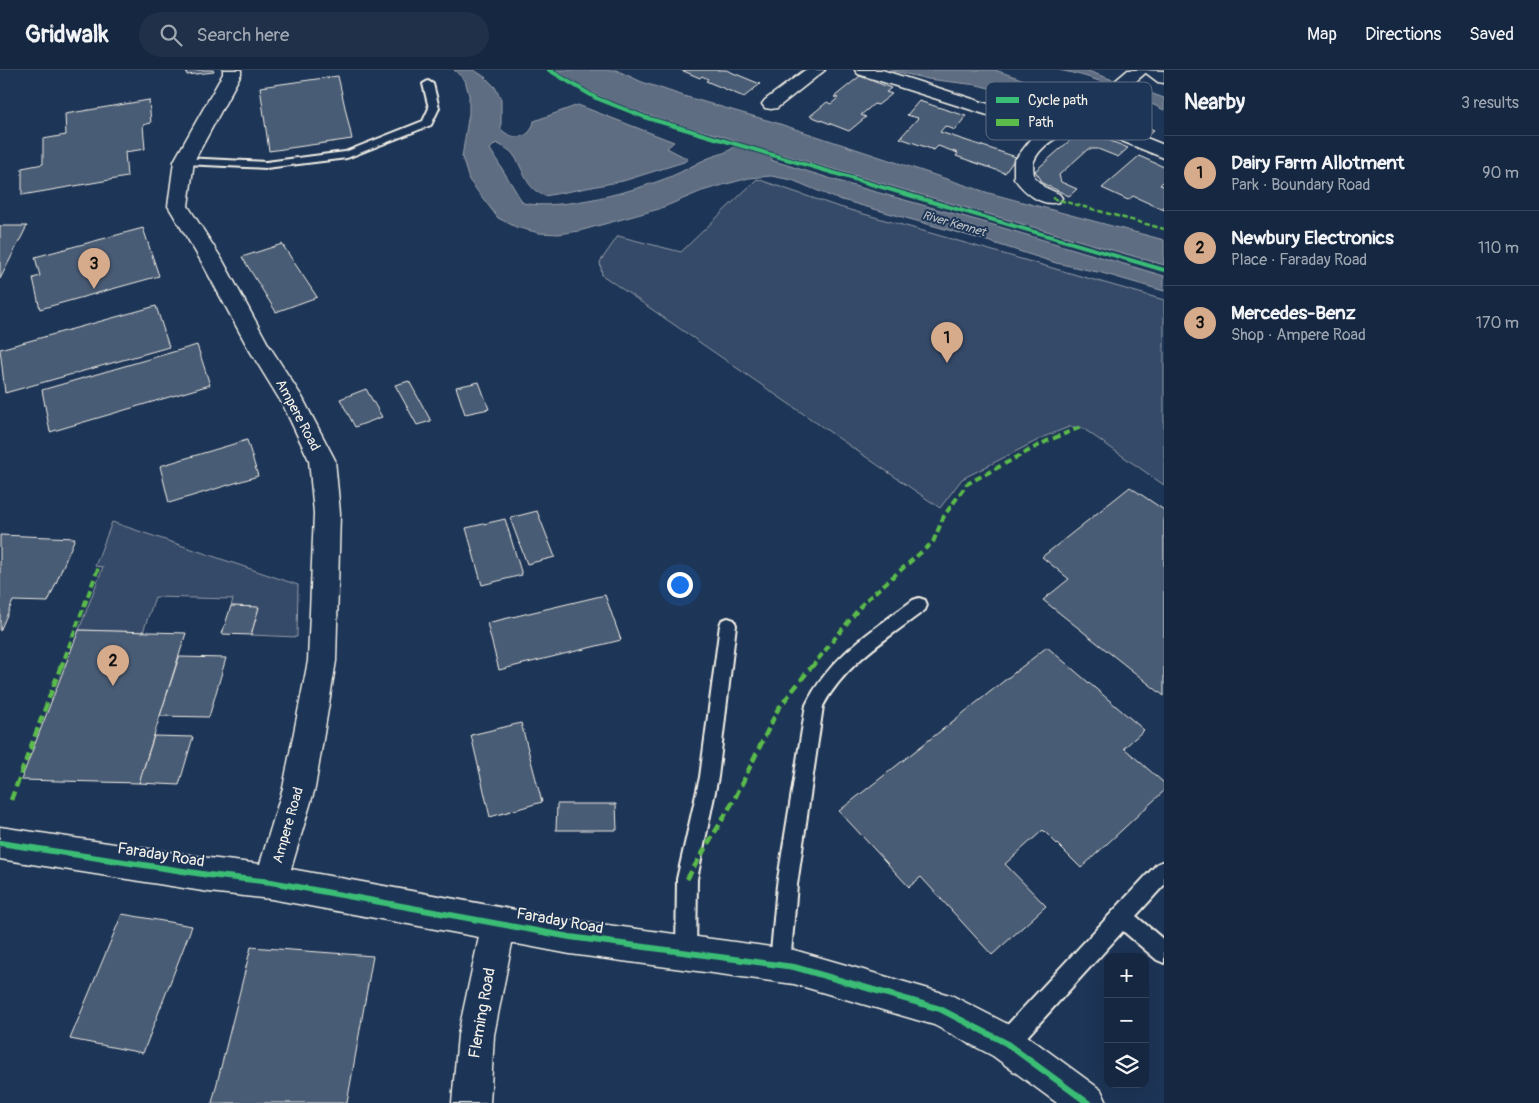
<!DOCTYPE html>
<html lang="en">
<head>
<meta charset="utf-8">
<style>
  body { margin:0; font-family:Pangolin,sans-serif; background:#1f3048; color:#f1f3f6 }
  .controls { position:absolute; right:15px; bottom:15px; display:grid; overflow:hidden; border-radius:10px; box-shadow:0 5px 20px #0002 }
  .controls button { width:45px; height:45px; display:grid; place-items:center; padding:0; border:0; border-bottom:1px solid #35445a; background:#162841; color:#f1f3f6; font:25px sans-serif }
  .you { position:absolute; left:679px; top:514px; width:18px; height:18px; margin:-12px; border:4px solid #fff; border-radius:50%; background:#1a73e8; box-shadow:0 0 0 8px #1a73e833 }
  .badge { display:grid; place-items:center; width:32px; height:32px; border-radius:50%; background:#d6ab8b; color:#111; font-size:16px; font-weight:700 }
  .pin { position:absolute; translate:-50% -41px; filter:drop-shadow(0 1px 2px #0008) }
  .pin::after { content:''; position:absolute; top:26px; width:18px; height:15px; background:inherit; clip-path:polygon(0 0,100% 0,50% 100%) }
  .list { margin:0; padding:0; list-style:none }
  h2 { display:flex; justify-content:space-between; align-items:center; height:65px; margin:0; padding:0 20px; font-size:21px }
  h2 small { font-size:16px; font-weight:400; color:#9ea6b1 }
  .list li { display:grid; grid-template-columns:32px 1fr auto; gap:15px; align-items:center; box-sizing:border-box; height:75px; padding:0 20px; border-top:1px solid #35445a }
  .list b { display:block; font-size:19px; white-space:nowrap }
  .list p { margin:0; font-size:16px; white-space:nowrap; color:#9ea6b1 }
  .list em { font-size:16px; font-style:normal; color:#9ea6b1 }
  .icon { flex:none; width:28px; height:28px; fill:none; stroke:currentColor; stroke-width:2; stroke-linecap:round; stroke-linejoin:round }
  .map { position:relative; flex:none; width:1164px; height:1033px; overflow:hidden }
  header { display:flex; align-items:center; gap:30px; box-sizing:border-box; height:70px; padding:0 25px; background:#162841; border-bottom:1px solid #35445a }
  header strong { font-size:24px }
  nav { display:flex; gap:28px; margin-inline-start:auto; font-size:18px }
  .search { width:350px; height:45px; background:#1f3048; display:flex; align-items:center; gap:12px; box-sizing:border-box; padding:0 18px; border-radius:28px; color:#9ea6b1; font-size:19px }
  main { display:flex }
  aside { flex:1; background:#162841 }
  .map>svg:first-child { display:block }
</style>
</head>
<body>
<header>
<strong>Gridwalk</strong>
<div class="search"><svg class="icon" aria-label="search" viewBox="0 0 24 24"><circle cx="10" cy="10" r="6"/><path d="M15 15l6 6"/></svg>Search here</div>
<nav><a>Map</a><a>Directions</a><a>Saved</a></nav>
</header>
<main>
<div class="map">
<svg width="1164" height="1033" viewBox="0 0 1164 1033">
  <rect width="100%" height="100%" fill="#1d3557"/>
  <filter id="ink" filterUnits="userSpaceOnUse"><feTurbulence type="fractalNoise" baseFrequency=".02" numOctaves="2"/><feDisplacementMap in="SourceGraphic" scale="10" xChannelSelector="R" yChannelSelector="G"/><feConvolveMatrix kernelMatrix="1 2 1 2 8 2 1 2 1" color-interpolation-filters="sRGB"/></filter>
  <g filter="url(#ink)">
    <g fill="#354a67" stroke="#949ea8">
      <polygon points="757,109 836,136 1164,230 1164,415 1081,357 1069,357 1046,366 962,409 940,438 602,205 600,192 618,166 681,182"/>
      <polygon points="112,452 298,515 297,567 251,565 259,538 231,536 233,529 155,527 143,562 79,560 103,497 95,496"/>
    </g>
    <g fill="#5e6d82" stroke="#9aa2ab">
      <path d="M454 0H474L485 7 495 17 501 29V59C512 71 531 70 534 51L578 35 674 72 667 78 688 89 684 92 623 111 545 126C522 117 525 96 510 81 506 78 500 75 496 73L490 79 523 133C560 141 636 121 672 106 684 101 695 94 706 89 721 83 728 84 739 72 725 66 707 62 691 58 645 44 595 30 556 0H616L642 12 687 27 777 53 989 123 1164 170V195L777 83 771 90 851 115 980 151 1164 206V221L1102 203 1056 193 984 170 835 128 792 110 771 106 749 108 723 115 702 121 659 139 579 161 559 164 539 163 516 157 498 148 469 110 462 87 469 43V25L465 10Z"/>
      <polygon points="889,0 995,0 1071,26 1056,35 977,15 928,9"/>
      <path d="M1059 0H1085L1164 28V40C1131 24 1095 6 1059 0Z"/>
    </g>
    <g fill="#485b74" stroke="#f4f1e8">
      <polygon points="186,0 213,0 214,2 187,5"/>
      <polygon points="681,0 726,0 760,14 744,27 706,11 708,9 702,6 700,8"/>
      <polygon points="338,6 352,69 269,81 260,17"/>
      <polygon points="860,6 891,18 886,22 892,24 878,35 874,34 861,45 866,47 849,61 810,46 827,32 831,34 838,28 834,27"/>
      <polygon points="149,30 151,53 143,55 145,79 125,82 127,107 22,125 22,98 43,94 43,69 66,65 65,44"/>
      <polygon points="1125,30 1142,36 1131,46 1135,52 1154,60 1146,67 1116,54 1109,44"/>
      <polygon points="919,31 966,46 955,60 945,56 940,62 1016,87 1005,103 956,86 958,83 938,76 934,80 900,68 918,48 907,45"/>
      <polygon points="1076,65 1096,65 1128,78 1118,87 1098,79 1088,79 1059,105 1061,112 1077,119 1069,126 1044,114 1035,101"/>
      <polygon points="1139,86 1164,97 1164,111 1160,115 1164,116 1164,140 1133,126 1128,130 1102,118"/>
      <polygon points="0,156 27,156 0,209"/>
      <polygon points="143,158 159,206 40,239 33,208 40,206 35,187"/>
      <polygon points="282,174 317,227 276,242 242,187"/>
      <polygon points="156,236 169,277 5,323 0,279"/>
      <polygon points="197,275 210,315 50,362 42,320"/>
      <polygon points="409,311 431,351 417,355 395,315"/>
      <polygon points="479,312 489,339 465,344 456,317"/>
      <polygon points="366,319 382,347 355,357 340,329"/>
      <polygon points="247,370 258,406 169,433 160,396"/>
      <polygon points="1130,417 1164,440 1164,626 1043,530 1069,509 1042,487"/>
      <polygon points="537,441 555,487 527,494 510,448"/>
      <polygon points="505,449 522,505 482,515 466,458"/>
      <polygon points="0,465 75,468 48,532 13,531 0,561"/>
      <polygon points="605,525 621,570 499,600 487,553"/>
      <polygon points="231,536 259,537 251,565 222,564"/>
      <polygon points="79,560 186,563 139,713 21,710"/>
      <polygon points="1047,577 1144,660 1124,678 1164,713 1164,721 1081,798 1043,760 1005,794 1046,836 992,885 921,807 909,817 839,741"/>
      <polygon points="179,587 226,588 209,647 160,646"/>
      <polygon points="521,653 542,732 490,747 471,665"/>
      <polygon points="154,666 193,667 179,715 139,713"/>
      <polygon points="557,734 616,734 617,760 556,760"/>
      <polygon points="122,844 192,856 143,983 70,969"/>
      <polygon points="251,877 373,886 347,1033 212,1033"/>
    </g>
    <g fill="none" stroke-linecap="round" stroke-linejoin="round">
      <g stroke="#f4f1e8" stroke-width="4">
        <g id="service">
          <polygon points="428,11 433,14 439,38 431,55 347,88 266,98 184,94 178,91 184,88 266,92 345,82 423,51 429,38 423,14"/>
          <path d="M919 528 925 530 927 535 925 540C888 568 845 594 823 636L797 815 790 894 787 901 780 904 773 901 770 894 777 815 806 635C828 588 873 560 913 530Z"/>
          <polygon points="728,548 734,550 736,555 718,707 697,809 696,883 693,890 686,893 679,890 676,883 677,809 700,707 720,555 722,550"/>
          <polygon points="1164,791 1164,815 1136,846 1164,870 1164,893 1157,890 1123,861 1014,981 1006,984 998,981 995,973 998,965 1157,794"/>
        </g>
      </g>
      <g stroke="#f4f1e8" stroke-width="3">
        <g id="minor">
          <polygon points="223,0 241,0 241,4 194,91 188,136 223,191 268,274 302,327 335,390 340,443 336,591 315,718 291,799 570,850 794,880 953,926 1019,960 1101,1020 1107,1033 1057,1033 993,986 934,955 794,914 570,884 512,873 494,965 490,1033 452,1033 458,965 479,867 271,829 209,822 0,789 0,757 209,788 260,794 283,718 308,591 314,443 309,390 283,335 247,276 201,191 168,136 174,91 223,4"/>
          <polygon points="805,0 825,0 777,38 771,39 765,38 762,34 765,30"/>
          <path d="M855 0H882L1054 55 1076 44 1128 0H1149L1094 47 1164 75V88L1082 55C1066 63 1042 72 1034 91 1032 95 1034 102 1034 107L1044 117 1059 124 1062 128 1059 132C1041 137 1024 122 1014 108V91L1032 68 1041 62 858 4Z"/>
        </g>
      </g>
      <g stroke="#f4f1e8" stroke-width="3">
        <polygon id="secondary" points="1142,0 1164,1 1164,13 1158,12"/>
      </g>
      <use href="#service" fill="#1d3557" fill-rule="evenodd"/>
      <use href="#minor" fill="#1d3557" fill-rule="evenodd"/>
      <use href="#secondary" fill="#1d3557" fill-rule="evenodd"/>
      <polyline stroke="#5cbc4b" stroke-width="2.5" stroke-dasharray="5.5 2.5" stroke-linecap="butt" points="1052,128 1164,159"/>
      <g stroke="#5cbc4b" stroke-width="4" stroke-dasharray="7 4" stroke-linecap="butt">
        <polyline points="61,598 99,496"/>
        <polyline points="811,598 865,531 933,472 944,446 967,414 1047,371 1081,357"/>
      </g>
      <g stroke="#5cbc4b" stroke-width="4.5" stroke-dasharray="9 4.5" stroke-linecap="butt">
        <polyline points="11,730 61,596"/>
        <polyline points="687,809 734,730 778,639 812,596"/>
      </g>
      <g stroke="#1d3557" stroke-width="6">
        <polyline id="cycleway-far1" points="549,0 596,28 647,48 1164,200"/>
      </g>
      <g stroke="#1d3557" stroke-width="9">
        <polyline id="cycleway" points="0,773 209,805 271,812 570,867 794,897 940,939 1006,973 1088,1033"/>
      </g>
      <use href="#cycleway-far1" stroke="#3abd76" stroke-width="4"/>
      <use href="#cycleway" stroke="#3abd76" stroke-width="6"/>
    </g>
  </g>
  <g text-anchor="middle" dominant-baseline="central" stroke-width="4" stroke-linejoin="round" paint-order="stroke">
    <g font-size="12" font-style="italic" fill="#c0c3c4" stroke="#1d3557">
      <text transform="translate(954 154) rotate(16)">River Kennet</text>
    </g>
    <g font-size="14" fill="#f4f1e8" stroke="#1d3557">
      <text transform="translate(298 345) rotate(62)">Ampere Road</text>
      <text transform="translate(288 755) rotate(-74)">Ampere Road</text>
    </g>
    <g font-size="16" fill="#f4f1e8" stroke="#1d3557">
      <text transform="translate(161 785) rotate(9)">Faraday Road</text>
      <text transform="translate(560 851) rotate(10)">Faraday Road</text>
      <text transform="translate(482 943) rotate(-80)">Fleming Road</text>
    </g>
  </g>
  <rect x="986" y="12" width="166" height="58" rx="8" fill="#1d3557" stroke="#5e6d82" stroke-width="1"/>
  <rect x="996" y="27" width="23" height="6" fill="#3abd76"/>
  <rect x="996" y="49" width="23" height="7" fill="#5cbc4b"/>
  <g font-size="14" fill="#f4f1e8">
    <text x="1028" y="35">Cycle path</text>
    <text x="1028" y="57">Path</text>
  </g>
</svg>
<div class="controls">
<button>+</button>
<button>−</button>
<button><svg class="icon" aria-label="layers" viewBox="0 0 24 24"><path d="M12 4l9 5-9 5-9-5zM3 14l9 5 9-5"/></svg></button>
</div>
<div class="you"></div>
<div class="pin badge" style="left:947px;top:293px">1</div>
<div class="pin badge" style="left:113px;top:616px">2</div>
<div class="pin badge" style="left:94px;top:219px">3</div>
</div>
<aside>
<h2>Nearby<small>3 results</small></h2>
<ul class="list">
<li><span class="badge">1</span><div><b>Dairy Farm Allotment</b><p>Park · Boundary Road</p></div><em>90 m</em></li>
<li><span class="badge">2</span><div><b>Newbury Electronics</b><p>Place · Faraday Road</p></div><em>110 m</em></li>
<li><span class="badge">3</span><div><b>Mercedes-Benz</b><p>Shop · Ampere Road</p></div><em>170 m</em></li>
</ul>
</aside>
</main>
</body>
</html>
